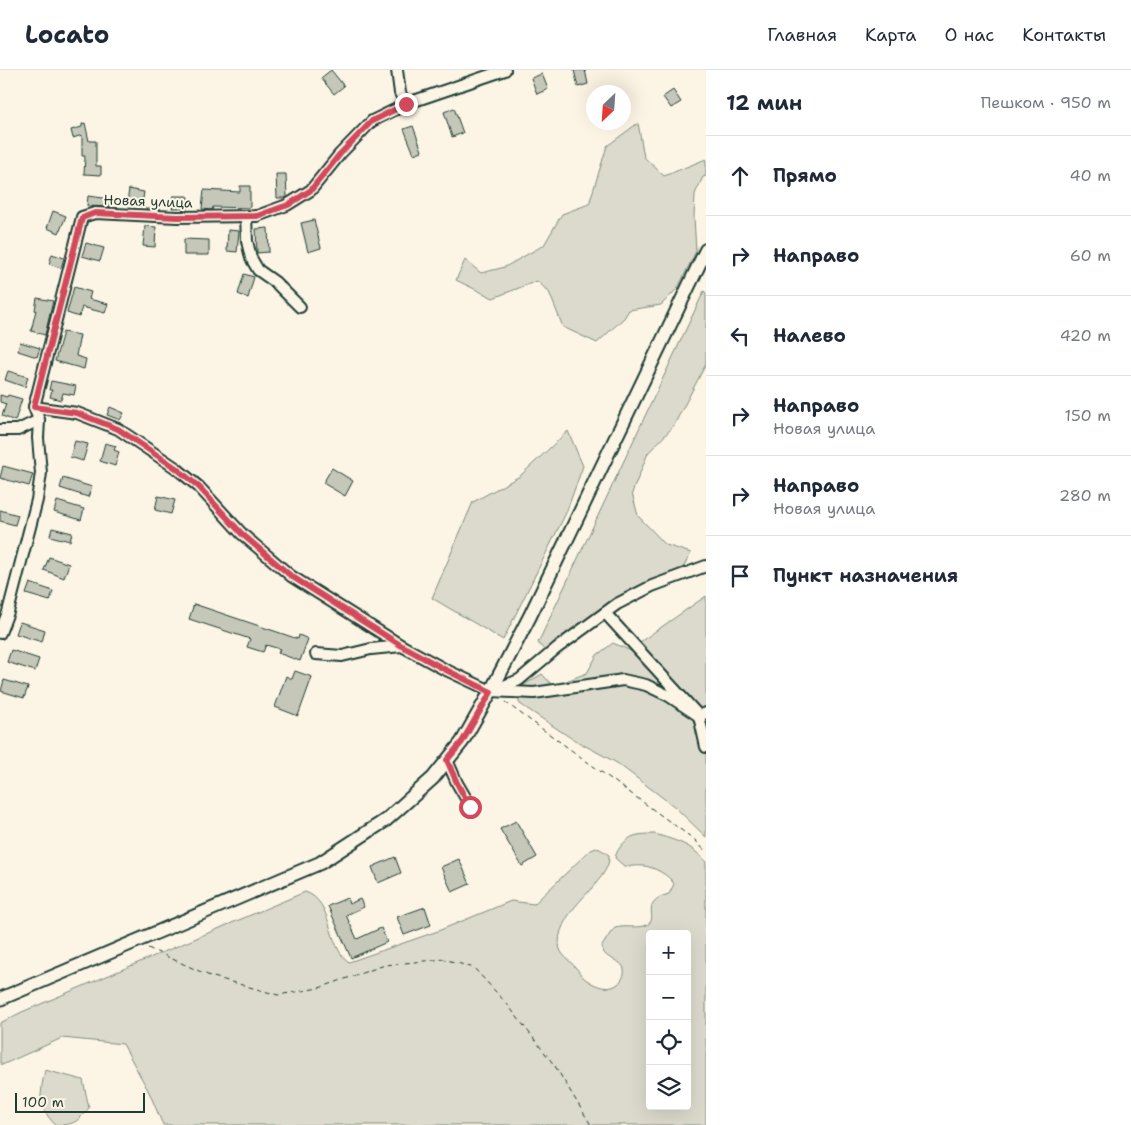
<!DOCTYPE html>
<html lang="ru">
<head>
<meta charset="utf-8">
<style>
  body { margin:0; font-family:"Shantell Sans",sans-serif; background:#f2f2f3; color:#1f2937 }
  .controls { position:absolute; right:15px; bottom:15px; display:grid; overflow:hidden; border-radius:5px; box-shadow:0 5px 20px #0002 }
  .controls button { width:45px; height:45px; display:grid; place-items:center; padding:0; border:0; border-bottom:1px solid #e0e1e3; background:#fff; color:#1f2937; font:25px sans-serif }
  .compass { position:absolute; left:586px; top:15px; width:45px; height:45px; border-radius:50%; background:#fff; box-shadow:0 5px 20px #0002; rotate:205deg }
  .scale { position:absolute; left:15px; bottom:12px; width:130px; box-sizing:border-box; padding-left:5px; border:2px solid #1f3d34; border-top:0; font-size:14px; line-height:18px; white-space:nowrap; color:#1f3d34; -webkit-text-stroke:4px #fcf5e5; paint-order:stroke }
  .stop { position:absolute; width:15px; height:15px; margin:-11px; border:4px solid #d1495b; border-radius:50%; background:#fff }
  .stop.end { background:#d1495b; border-color:#fff; box-shadow:0 1px 5px #0008 }
  .list { margin:0; padding:0; list-style:none }
  h2 { display:flex; justify-content:space-between; align-items:center; height:65px; margin:0; padding:0 20px; font-size:21px }
  h2 small { font-size:16px; font-weight:400; color:#747a83 }
  .list li { display:grid; grid-template-columns:32px 1fr auto; gap:15px; align-items:center; box-sizing:border-box; height:80px; padding:0 20px; border-top:1px solid #e0e1e3 }
  .list b { display:block; font-size:19px; white-space:nowrap }
  .list p { margin:0; font-size:16px; white-space:nowrap; color:#747a83 }
  .list em { font-size:16px; font-style:normal; color:#747a83 }
  .icon { flex:none; width:28px; height:28px; fill:none; stroke:currentColor; stroke-width:2; stroke-linecap:round; stroke-linejoin:round }
  .map { position:relative; flex:none; width:706px; height:1055px; overflow:hidden }
  header { display:flex; align-items:center; gap:30px; box-sizing:border-box; height:70px; padding:0 25px; background:#fff; border-bottom:1px solid #e0e1e3 }
  header strong { font-size:24px }
  nav { display:flex; gap:28px; margin-inline-start:auto; font-size:18px }
  main { display:flex }
  aside { flex:1; background:#fff }
  .map>svg:first-child { display:block }
</style>
</head>
<body>
<header>
<strong>Locato</strong>
<nav><a>Главная</a><a>Карта</a><a>О нас</a><a>Контакты</a></nav>
</header>
<main>
<div class="map">
<svg width="706" height="1055" viewBox="0 0 706 1055">
  <rect width="100%" height="100%" fill="#fcf5e5"/>
  <filter id="ink" filterUnits="userSpaceOnUse"><feTurbulence type="fractalNoise" baseFrequency=".02" numOctaves="2"/><feDisplacementMap in="SourceGraphic" scale="10" xChannelSelector="R" yChannelSelector="G"/><feConvolveMatrix kernelMatrix="1 2 1 2 8 2 1 2 1" color-interpolation-filters="sRGB"/></filter>
  <g filter="url(#ink)">
    <g fill="#dcdacc" stroke="#7e8c80" fill-rule="evenodd">
      <polygon points="638,53 644,87 664,106 706,89 706,106 703,107 695,124 694,147 696,181 678,218 661,235 629,240 624,248 597,273 563,257 549,222 537,211 493,228 456,210 465,190 481,203 505,197 544,175 562,144 589,134 607,76"/>
      <polygon points="704,221 706,223 706,294 673,357 648,383 632,423 638,446 666,475 691,483 677,509 598,544 546,582 538,573"/>
      <polygon points="568,361 583,396 566,443 503,570 432,528 473,432 520,406"/>
      <polygon points="706,526 706,651 640,572"/>
      <polygon points="613,573 640,585 706,653 706,767 675,737 617,693 571,668 520,634 514,621 542,604 553,616 587,603 597,585"/>
      <path d="M655 764C677 771 691 774 706 792V1055H163L149 1022 123 974 62 968 2 995 0 991V953L22 942 305 822C334 831 326 876 349 892L438 861 511 831 534 834 589 781 596 778 600 779 609 785C612 812 558 837 559 874 559 885 570 890 576 898 579 901 580 904 583 907 592 915 608 922 618 914 622 910 625 905 624 900 624 891 609 890 604 883 604 883 602 877 602 876L611 862 615 858C625 855 638 859 647 855 660 848 638 832 669 824L674 814C669 805 654 797 644 796 637 795 630 797 624 796L615 788C617 778 628 766 638 765 643 764 650 764 655 764ZM650 864H687V1036H650Z"/>
      <path d="M45 1000 83 1010 89 1038C77 1052 75 1055 55 1055L40 1036 42 1015Z"/>
    </g>
    <g fill="#c5c7b9" stroke="#1f3d34">
      <polygon points="331,0 344,16 334,24 321,8"/>
      <polygon points="574,0 585,0 588,14 578,17"/>
      <polygon points="542,4 548,19 537,24 531,8"/>
      <polygon points="673,20 681,32 671,38 663,27"/>
      <polygon points="454,38 463,63 452,67 444,42"/>
      <polygon points="85,53 89,71 96,71 96,96 101,96 101,105 84,104 85,86 82,86 82,65 73,68 71,60 82,57 82,54"/>
      <polygon points="413,56 422,81 414,84 404,59"/>
      <polygon points="276,104 286,104 287,127 286,128 277,128"/>
      <polygon points="240,116 250,116 250,138 213,137 212,140 202,139 204,120 240,122"/>
      <polygon points="129,119 144,122 142,135 127,133"/>
      <polygon points="88,126 111,129 110,137 87,136"/>
      <polygon points="173,126 188,126 188,138 172,138"/>
      <polygon points="53,141 66,146 59,163 47,158"/>
      <polygon points="314,150 321,178 308,182 301,153"/>
      <polygon points="145,156 156,157 155,177 143,176"/>
      <polygon points="268,158 269,182 257,183 256,159"/>
      <polygon points="228,160 239,161 237,182 227,181"/>
      <polygon points="184,169 209,170 209,185 184,185"/>
      <polygon points="86,173 104,178 100,191 82,186"/>
      <polygon points="52,184 64,188 61,198 49,194"/>
      <polygon points="244,204 254,207 248,228 238,224"/>
      <polygon points="74,217 91,222 89,229 108,234 105,243 82,237 79,247 67,243"/>
      <polygon points="37,228 53,231 45,265 31,261 36,240 35,240"/>
      <polygon points="63,262 80,265 76,286 86,289 84,299 55,291"/>
      <polygon points="20,272 40,278 37,287 18,281"/>
      <polygon points="8,301 28,307 25,317 5,310"/>
      <polygon points="51,311 76,316 74,325 63,323 61,330 50,327 52,320 49,320"/>
      <polygon points="0,325 7,327 8,325 22,329 15,351 2,346 6,334 0,332"/>
      <polygon points="110,337 124,343 120,350 107,345"/>
      <polygon points="75,371 88,374 83,391 70,387"/>
      <polygon points="105,373 116,376 114,380 119,382 115,396 100,391"/>
      <polygon points="3,396 33,404 29,416 0,408"/>
      <polygon points="332,398 353,411 345,426 323,413"/>
      <polygon points="63,408 92,417 88,427 60,418"/>
      <polygon points="158,426 175,430 171,444 155,440"/>
      <polygon points="57,431 84,439 81,450 54,442"/>
      <polygon points="0,440 18,445 15,455 0,451"/>
      <polygon points="52,458 72,463 70,471 50,466"/>
      <polygon points="49,487 69,494 64,508 44,500"/>
      <polygon points="30,513 53,521 50,531 26,524"/>
      <polygon points="194,534 298,569 299,565 308,569 300,591 278,583 280,579 266,575 263,582 247,577 250,569 189,549"/>
      <polygon points="20,552 45,560 42,572 16,564"/>
      <polygon points="11,580 39,589 35,601 7,592"/>
      <polygon points="295,601 312,607 298,646 275,637 286,606 292,609"/>
      <polygon points="4,610 28,617 24,628 1,621"/>
      <polygon points="516,751 537,787 522,796 500,759"/>
      <polygon points="395,787 401,803 378,813 372,797"/>
      <polygon points="459,789 470,814 452,822 441,797"/>
      <polygon points="347,828 349,834 360,829 364,837 346,845 357,869 381,858 387,872 351,888 328,836"/>
      <polygon points="425,837 431,855 404,865 397,847"/>
    </g>
    <g fill="none" stroke-linecap="round" stroke-linejoin="round">
      <g stroke="#1f3d34" stroke-width="14">
        <g id="minor">
          <polyline points="397,0 400,23 406,34"/>
          <polyline points="246,146 247,171 251,188 258,200 275,212 300,237"/>
          <polyline points="34,337 77,343 118,359 176,398 199,417 242,464 291,506 402,576 444,599 491,621 534,623 623,610 646,615 669,626 699,646 706,643"/>
          <polyline points="0,360 18,360 39,350"/>
          <polyline points="605,543 699,646 706,677"/>
          <polyline points="0,563 8,542 37,430 41,403 38,368 39,350 34,337 82,147 95,143 177,147 257,146 287,135 311,120 340,84 372,51 411,32 505,0"/>
          <polyline points="316,584 342,586 371,579 402,576"/>
          <polyline points="494,620 519,610 557,578 617,534 652,516 706,496"/>
          <polyline points="447,690 457,713 471,737"/>
        </g>
      </g>
      <g stroke="#1f3d34" stroke-width="16">
        <polyline id="major" points="0,929 320,793 386,750 433,708 462,672 491,621 530,546 706,180"/>
      </g>
      <g stroke="#1f3d34" stroke-width="1" stroke-dasharray="5 4" stroke-linecap="butt">
        <polyline points="505,632 695,770 706,782"/>
        <polyline points="148,878 210,906 278,925 319,918 385,895 444,889 474,898 507,934 555,996 591,1055"/>
      </g>
      <use href="#minor" stroke="#fcf5e5" stroke-width="10"/>
      <use href="#major" stroke="#fcf5e5" stroke-width="12"/>
    </g>
  </g>
  <g fill="none" stroke-linecap="round" stroke-linejoin="round" filter="url(#ink)">
    <polyline stroke="#d1495b" stroke-width="6" points="406,34 372,51 340,84 311,120 288,135 257,146 177,147 95,143 82,148 34,337 77,343 118,359 176,398 199,417 242,464 291,506 402,576 444,599 491,622 462,672 447,690 457,713 470,737"/>
  </g>
  <g text-anchor="middle" dominant-baseline="central" stroke-width="4" stroke-linejoin="round" paint-order="stroke">
    <g font-size="14" fill="#1f3d34" stroke="#fcf5e5">
      <text transform="translate(148 131) rotate(2)">Новая улица</text>
    </g>
  </g>
</svg>
<div class="controls">
<button>+</button>
<button>−</button>
<button><svg class="icon" aria-label="locate" viewBox="0 0 24 24"><circle cx="12" cy="12" r="6"/><path d="M12 2v4M12 18v4M2 12h4M18 12h4"/></svg></button>
<button><svg class="icon" aria-label="layers" viewBox="0 0 24 24"><path d="M12 4l9 5-9 5-9-5zM3 14l9 5 9-5"/></svg></button>
</div>
<svg class="compass" viewBox="-18 -18 36 36"><path d="M0-13l5 13h-10z" fill="#e53935"/><path d="M0 13l5-13h-10z" fill="#747a83"/></svg>
<div class="scale">100 m</div>
<div class="stop" style="left:470px;top:737px"></div>
<div class="stop end" style="left:406px;top:34px"></div>
</div>
<aside>
<h2>12 мин<small>Пешком · 950 m</small></h2>
<ul class="list">
<li><svg class="icon" aria-label="ahead" viewBox="0 0 24 24"><path d="M12 20V5M6 11l6-6 6 6"/></svg><div><b>Прямо</b></div><em>40 m</em></li>
<li><svg class="icon" aria-label="right" viewBox="0 0 24 24"><path d="M7 20v-9h11M14 6l5 5-5 5"/></svg><div><b>Направо</b></div><em>60 m</em></li>
<li><svg class="icon" aria-label="left" viewBox="0 0 24 24"><path d="M17 20v-9H6M10 6l-5 5 5 5"/></svg><div><b>Налево</b></div><em>420 m</em></li>
<li><svg class="icon" aria-label="right" viewBox="0 0 24 24"><path d="M7 20v-9h11M14 6l5 5-5 5"/></svg><div><b>Направо</b><p>Новая улица</p></div><em>150 m</em></li>
<li><svg class="icon" aria-label="right" viewBox="0 0 24 24"><path d="M7 20v-9h11M14 6l5 5-5 5"/></svg><div><b>Направо</b><p>Новая улица</p></div><em>280 m</em></li>
<li><svg class="icon" aria-label="arrive" viewBox="0 0 24 24"><path d="M6 21V4h12l-3 4 3 4H6"/></svg><div><b>Пункт назначения</b></div></li>
</ul>
</aside>
</main>
</body>
</html>
